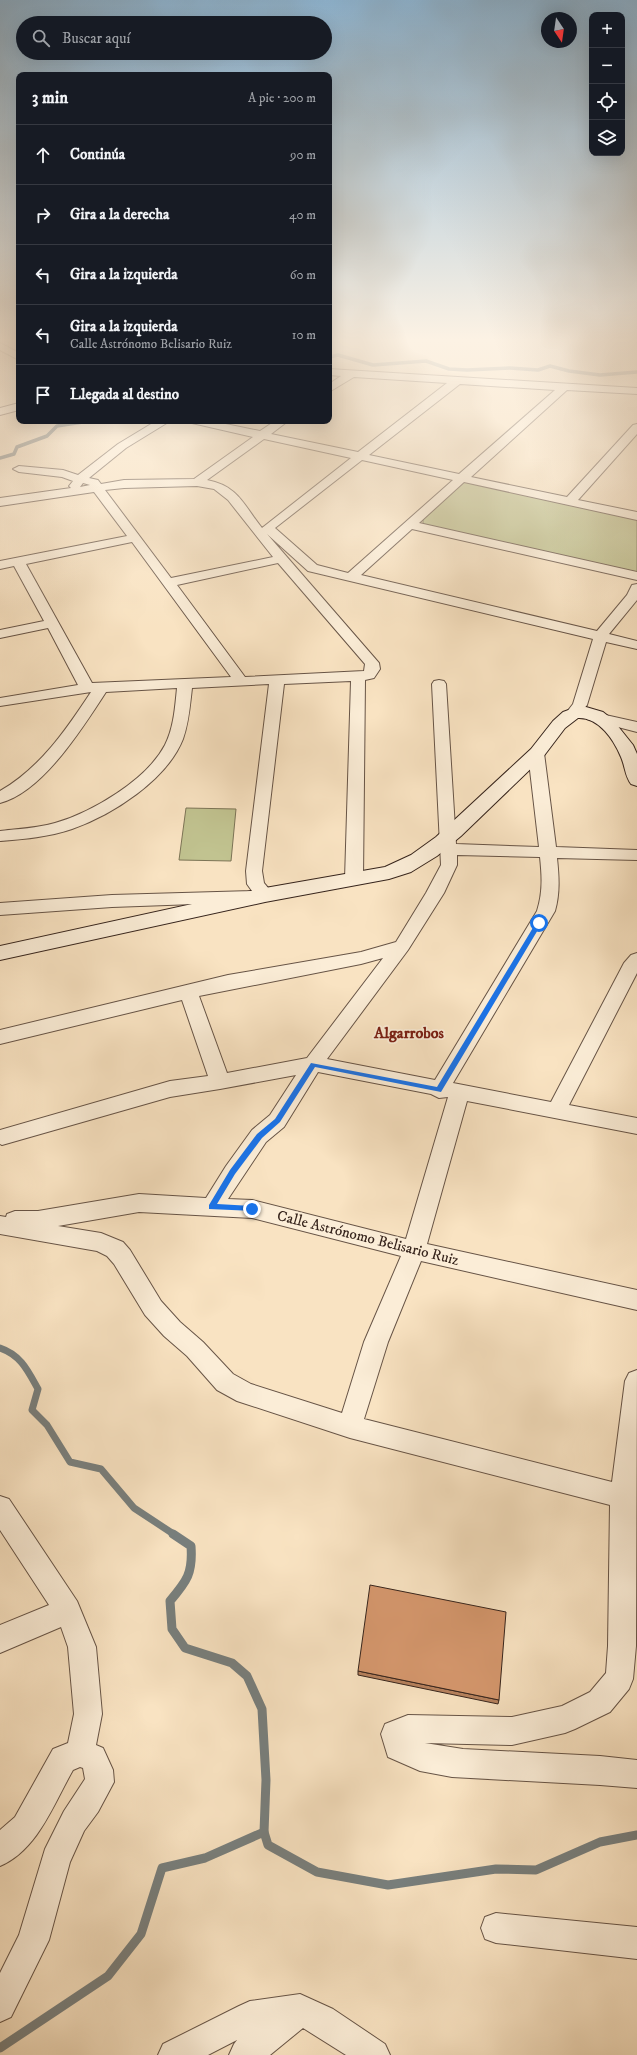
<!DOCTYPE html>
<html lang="es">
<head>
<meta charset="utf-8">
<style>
  body { margin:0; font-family:"IM FELL DW Pica",serif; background:#20242c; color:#f1f3f6 }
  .controls { position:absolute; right:12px; top:12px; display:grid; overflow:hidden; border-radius:8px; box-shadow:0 4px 16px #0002 }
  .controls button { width:36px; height:36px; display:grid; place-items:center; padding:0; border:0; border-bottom:1px solid #363941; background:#171b24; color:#f1f3f6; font:20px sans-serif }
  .compass { position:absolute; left:541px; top:12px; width:36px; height:36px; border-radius:50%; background:#171b24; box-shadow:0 4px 16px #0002; rotate:167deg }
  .stop { position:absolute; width:12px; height:12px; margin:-9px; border:3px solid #1a73e8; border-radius:50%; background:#fff }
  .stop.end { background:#1a73e8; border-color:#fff; box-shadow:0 1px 4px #0008 }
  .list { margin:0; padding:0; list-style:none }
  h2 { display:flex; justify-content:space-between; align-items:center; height:52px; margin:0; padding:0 16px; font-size:17px }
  h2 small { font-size:13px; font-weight:400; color:#9ea1a6 }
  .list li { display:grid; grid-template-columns:26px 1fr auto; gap:12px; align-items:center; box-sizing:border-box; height:60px; padding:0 16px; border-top:1px solid #363941 }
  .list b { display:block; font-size:15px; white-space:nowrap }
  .list p { margin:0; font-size:13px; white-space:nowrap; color:#9ea1a6 }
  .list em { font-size:13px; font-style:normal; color:#9ea1a6 }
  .icon { flex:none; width:22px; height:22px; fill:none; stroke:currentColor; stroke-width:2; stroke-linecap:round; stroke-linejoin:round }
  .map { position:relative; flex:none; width:637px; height:2055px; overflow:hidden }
  .search { position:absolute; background:#171b24; box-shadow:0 4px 16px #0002; left:16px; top:16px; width:316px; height:44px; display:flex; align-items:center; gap:10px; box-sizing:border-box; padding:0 14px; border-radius:22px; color:#9ea1a6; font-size:15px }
  .panel { position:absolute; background:#171b24; box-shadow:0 4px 16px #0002; left:16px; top:72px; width:316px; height:352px; border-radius:8px }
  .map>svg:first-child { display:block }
</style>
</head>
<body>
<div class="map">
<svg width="637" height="2055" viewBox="0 0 637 2055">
  <rect width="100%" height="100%" fill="#f9e3c2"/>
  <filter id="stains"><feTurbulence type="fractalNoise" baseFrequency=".005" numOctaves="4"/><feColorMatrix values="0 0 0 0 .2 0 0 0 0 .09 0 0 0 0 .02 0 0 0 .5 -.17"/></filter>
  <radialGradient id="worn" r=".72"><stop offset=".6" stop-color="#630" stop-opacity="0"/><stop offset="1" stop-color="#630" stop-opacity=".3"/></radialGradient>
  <g fill="#c1c390" stroke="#7c7456">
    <polygon points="465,482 637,518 637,572 426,526 423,523 423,520 457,484"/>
    <polygon points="186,808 236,809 231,861 179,860"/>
  </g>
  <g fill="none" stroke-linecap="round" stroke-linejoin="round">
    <g stroke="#787f7d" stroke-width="3.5">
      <polyline points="329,357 338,355 373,365 426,361 449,369 467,370 510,368 538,370 550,366 569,371 600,375 637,372"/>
      <polyline points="0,458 14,454 17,447 47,436 57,426 89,421"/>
    </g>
    <path stroke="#787f7d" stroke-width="7" d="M0 1348C21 1355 28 1371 38 1389L32 1410 47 1425 70 1462 101 1469 134 1508 175 1535"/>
    <g stroke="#787f7d" stroke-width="9">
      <path d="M173 1534 191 1546C193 1573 187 1581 170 1601L172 1629 185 1648 232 1663 247 1676 262 1709 266 1780 264 1832"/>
      <polyline points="0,2048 108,1976 141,1934 162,1868 205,1858 264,1832 268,1845 317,1872 388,1885 496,1869 536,1870 600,1842 637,1835"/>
    </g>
    <g stroke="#675446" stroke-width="2">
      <g id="street">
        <polygon points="0,343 19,353 19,360 0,350"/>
        <path d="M329 369 637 388V394L567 390 471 477 567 497 633 425 637 424V434L578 500 637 512V520L464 482 419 523 637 572V580L412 529 361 575 597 631 627 595 632 585 637 584V600L609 634 637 641V649L606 642 587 705 578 716H568L566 713 573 704 593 639 308 571 267 534 379 663 380 669 374 678 365 680 363 879 360 883 354 885 348 883 345 879 351 681 284 684 262 871 264 883 274 895 271 899 265 901 258 898 256 900 250 902 112 907 0 915V903L112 895 252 891 247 884 246 871 269 684 192 688C190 705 189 722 183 739 167 780 112 815 72 829 49 837 24 839 0 841V831C18 829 37 828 55 823 91 813 147 780 165 745 174 727 175 707 177 688L106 692C83 727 43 792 0 803V791C40 768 66 730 91 692L0 706V698L78 685 48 628 0 638V630L44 621 14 566 0 569V561L127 536 94 492 0 506V498L71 488 69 486 73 481 62 477 19 472 13 469 19 466 63 470 78 475 118 444 156 421H170L126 448 89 478 98 480 101 484 124 480 194 479 253 437 192 423 190 421H211L260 431 275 421H288L271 434 358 452 447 383 354 377 329 392V384L341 376 329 375ZM460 384 555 390 459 474 369 455ZM264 439 351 458 262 528C244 506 239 486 207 480ZM362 460 453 480 348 573 317 565 275 528ZM83 483 90 485 80 487ZM197 486 214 489 228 500 273 557 171 578 105 490 124 488ZM132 542 231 677 92 683 26 564ZM278 563 365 664 364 671 245 677 177 585Z"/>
        <polygon points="19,403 19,410 0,415 0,408"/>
        <path d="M439 680 444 681 446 684 456 844 539 847 528 753 531 750H541L544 753 556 847 637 850V860L557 858C559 877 560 893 555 911L453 1083 551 1102 624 963 631 955 637 953V973L569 1105 637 1118V1134L467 1101 427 1244 637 1290V1310L421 1261 388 1342 364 1419 612 1482 625 1381 629 1373 637 1370 636 1646 633 1679 629 1689 610 1712 575 1729 565 1733 512 1745 425 1743 463 1749 600 1756 637 1760V1788L600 1785 452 1777 420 1771 388 1757 381 1734 385 1724 408 1715 512 1717 562 1706 590 1692 606 1673 608 1646 610 1505 350 1438 237 1401 217 1390 187 1356 164 1336 145 1315 114 1264 107 1256 97 1251 0 1234V1216L6 1217 7 1214 15 1211H38L139 1194 206 1198 226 1166 252 1130 270 1115 296 1075 220 1089 170 1097 2 1145 0 1144V1130L170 1081 208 1076 182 1000 0 1044V1030L228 975 361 952 396 942 426 893 441 865 432 684 434 681ZM457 855 540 857C542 876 543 892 537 911L435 1080 327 1059 408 950 444 893 457 865ZM383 958 307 1058 227 1073 199 996 361 964ZM318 1072 431 1094 439 1098 448 1097 406 1239 252 1200 228 1199 266 1142 284 1127ZM139 1212 252 1218 401 1256 364 1342 342 1413 251 1384 233 1374 203 1342 180 1322 161 1301 130 1250 123 1242 101 1233 58 1226Z"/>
        <polygon points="592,712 637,722 637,732 587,719 585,716 587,713"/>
        <path d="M0 1496 9 1499 77 1601 96 1647 102 1714 96 1745 103 1748 113 1770 114 1782 98 1812 84 1831 70 1862 49 1940 11 2017 0 2022V1973L19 1935 45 1849 64 1811 85 1779 83 1768 80 1767 73 1770C54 1803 38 1850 0 1866V1830L15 1817 53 1749 68 1743 74 1714 68 1647 61 1627 0 1653V1625L49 1605 0 1530Z"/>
        <polygon points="496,1913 637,1927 637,1959 496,1943 485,1939 481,1928 485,1917"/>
        <polygon points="300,1994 333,2009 385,2044 390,2055 346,2055 303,2028 270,2055 229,2055 234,2044 237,2040 208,2055 158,2055 163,2044 239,2006 250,2001"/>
      </g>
    </g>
    <g stroke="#36241c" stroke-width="2">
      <path id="secondary" d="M586 707 603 712 613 720 633 745 637 754V786L631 784C625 776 625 766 621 757 614 740 599 717 578 718L565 728 543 757 461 836 437 856 411 872 389 879 265 902 0 960V946L265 888 385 867 411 855 436 837 531 749 553 721 563 712 574 708Z"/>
    </g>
    <use href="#street" fill="#fbedd7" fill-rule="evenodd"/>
    <use href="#secondary" fill="#fbedd7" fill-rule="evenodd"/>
  </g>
  <polygon fill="#b7825e" stroke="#36241c" points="358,1671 499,1700 498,1704 358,1675"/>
  <polygon fill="#d5976d" stroke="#36241c" points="370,1585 506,1612 499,1700 358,1671"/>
  <linearGradient id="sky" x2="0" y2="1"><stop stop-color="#8db7d7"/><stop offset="0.54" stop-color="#fcf2e4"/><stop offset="1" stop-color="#fcf2e4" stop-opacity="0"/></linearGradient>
  <rect width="637" height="629" fill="url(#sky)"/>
  <polygon fill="#1a73e8" points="539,921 542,923 441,1092 315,1067 280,1122 262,1138 235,1174 217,1204 252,1206 256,1209 254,1211 209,1209 209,1205 230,1170 257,1134 275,1119 311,1063 437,1087 537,921"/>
  <g text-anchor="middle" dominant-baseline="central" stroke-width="3.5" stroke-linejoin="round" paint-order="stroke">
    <g font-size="15" fill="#36241c" stroke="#fbedd7">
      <text transform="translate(368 1238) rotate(14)">Calle Astrónomo Belisario Ruiz</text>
    </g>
    <g font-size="16" font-weight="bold" fill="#7a1f14" stroke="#fbedd7">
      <text x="409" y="1033">Algarrobos</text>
    </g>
  </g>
  <rect width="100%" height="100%" filter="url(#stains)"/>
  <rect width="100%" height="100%" fill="url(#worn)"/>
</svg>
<div class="controls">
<button>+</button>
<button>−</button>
<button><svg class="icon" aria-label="locate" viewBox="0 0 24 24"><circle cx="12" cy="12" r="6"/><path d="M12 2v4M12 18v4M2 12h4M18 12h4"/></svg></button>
<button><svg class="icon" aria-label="layers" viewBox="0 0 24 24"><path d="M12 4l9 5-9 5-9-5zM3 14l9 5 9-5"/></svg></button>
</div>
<svg class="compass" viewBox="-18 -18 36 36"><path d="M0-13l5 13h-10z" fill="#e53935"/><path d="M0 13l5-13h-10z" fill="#9ea1a6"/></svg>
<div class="stop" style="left:539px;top:923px"></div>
<div class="stop end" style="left:252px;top:1209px"></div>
<div class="search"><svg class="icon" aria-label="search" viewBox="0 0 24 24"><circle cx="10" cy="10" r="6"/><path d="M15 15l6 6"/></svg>Buscar aquí</div>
<section class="panel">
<h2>3 min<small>A pie · 200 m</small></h2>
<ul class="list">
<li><svg class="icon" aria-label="ahead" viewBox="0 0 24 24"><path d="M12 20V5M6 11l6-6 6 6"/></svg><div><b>Continúa</b></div><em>90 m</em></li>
<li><svg class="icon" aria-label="right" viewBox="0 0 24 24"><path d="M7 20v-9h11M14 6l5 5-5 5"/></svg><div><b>Gira a la derecha</b></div><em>40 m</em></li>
<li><svg class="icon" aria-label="left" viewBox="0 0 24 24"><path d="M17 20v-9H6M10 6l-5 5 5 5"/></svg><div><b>Gira a la izquierda</b></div><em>60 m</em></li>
<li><svg class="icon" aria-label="left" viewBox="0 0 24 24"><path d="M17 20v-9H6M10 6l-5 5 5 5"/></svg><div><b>Gira a la izquierda</b><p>Calle Astrónomo Belisario Ruiz</p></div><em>10 m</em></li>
<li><svg class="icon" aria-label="arrive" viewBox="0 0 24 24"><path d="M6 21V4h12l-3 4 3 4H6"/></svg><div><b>Llegada al destino</b></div></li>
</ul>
</section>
</div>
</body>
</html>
